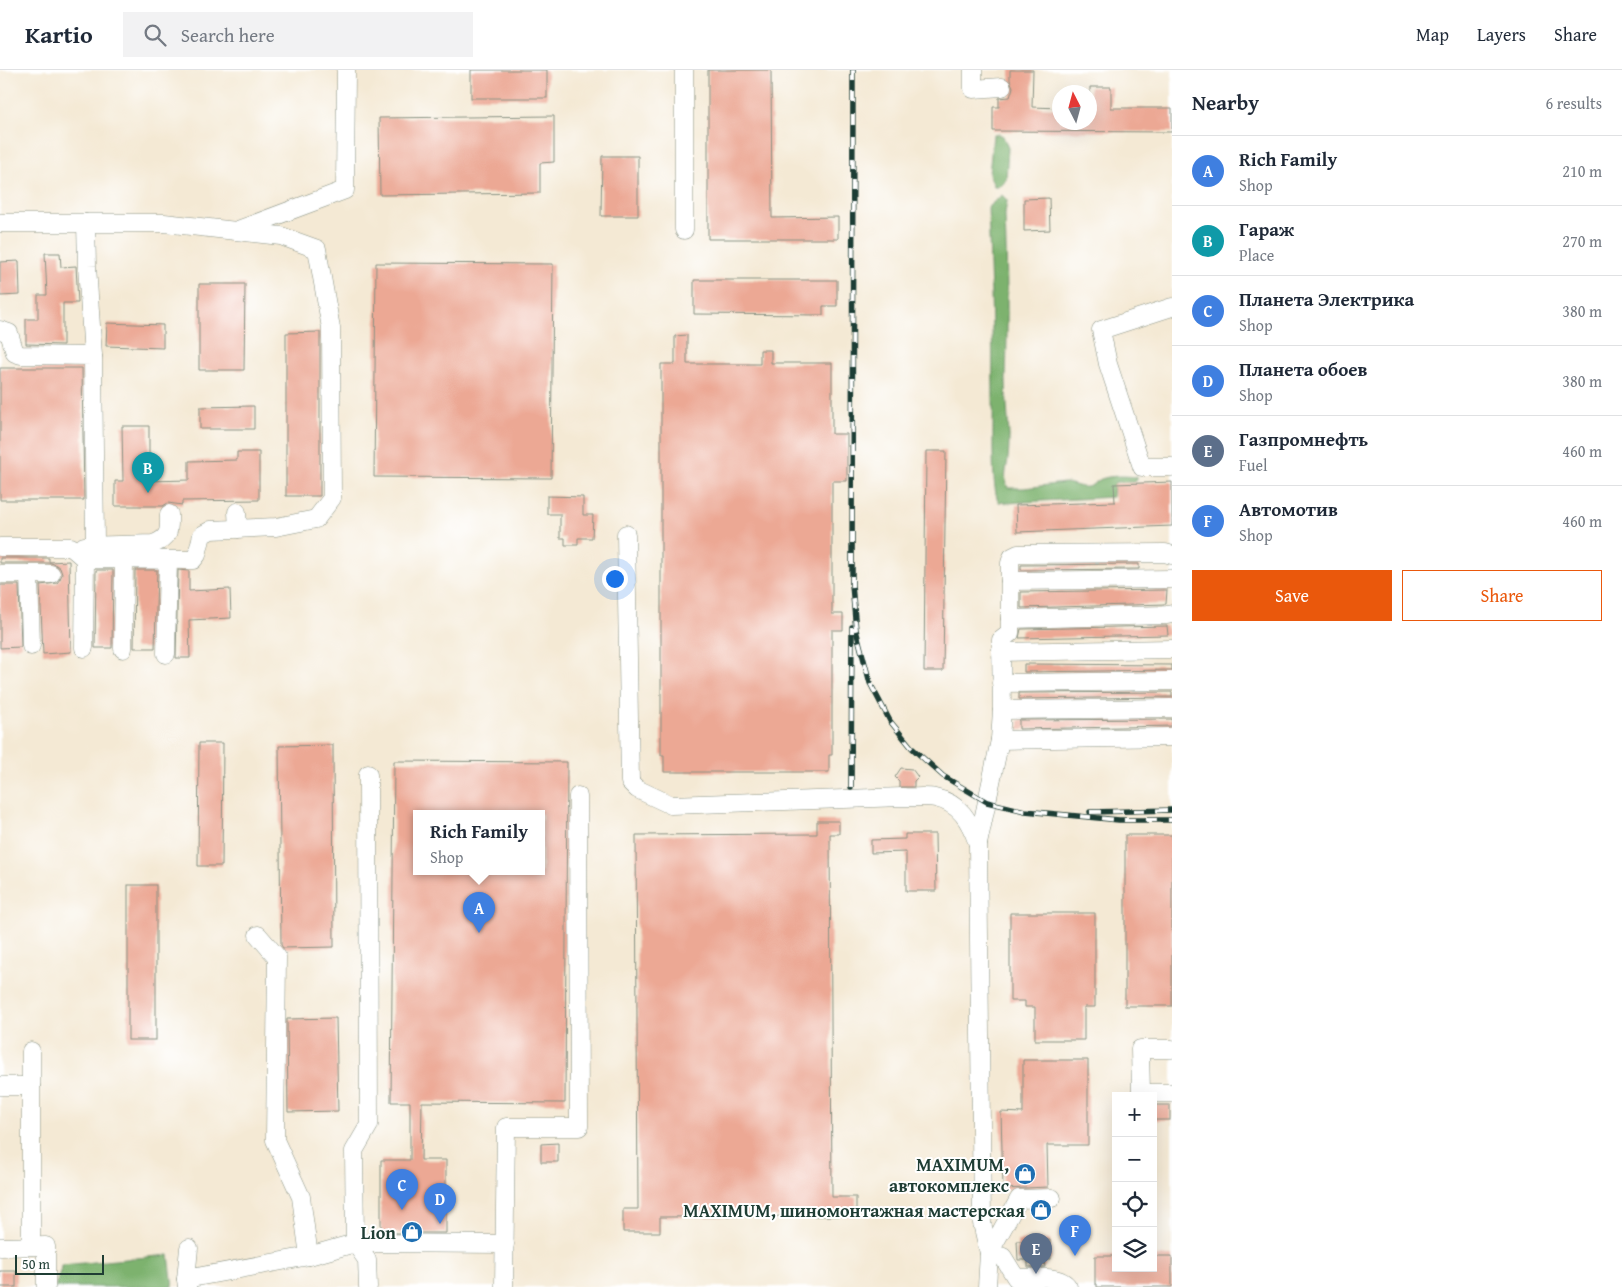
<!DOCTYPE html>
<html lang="en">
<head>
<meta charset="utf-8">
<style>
  body { margin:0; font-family:"Gentium Book Plus",serif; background:#f2f2f3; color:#1f2937 }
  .controls { position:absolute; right:15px; bottom:15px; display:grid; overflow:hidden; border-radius:0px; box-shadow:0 5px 20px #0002 }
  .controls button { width:45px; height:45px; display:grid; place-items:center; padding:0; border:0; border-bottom:1px solid #e0e1e3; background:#fff; color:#1f2937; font:25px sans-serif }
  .compass { position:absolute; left:1052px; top:15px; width:45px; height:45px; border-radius:50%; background:#fff; box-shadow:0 5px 20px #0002; rotate:354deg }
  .scale { position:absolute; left:15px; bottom:12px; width:89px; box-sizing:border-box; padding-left:5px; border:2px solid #1f3d34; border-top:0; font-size:14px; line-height:18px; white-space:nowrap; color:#1f3d34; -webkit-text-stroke:4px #fff; paint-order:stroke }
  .you { position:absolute; left:614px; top:508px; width:18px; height:18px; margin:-12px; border:4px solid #fff; border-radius:50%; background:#1a73e8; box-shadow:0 0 0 8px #1a73e833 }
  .badge { display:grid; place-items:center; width:32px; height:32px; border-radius:50%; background:#ea580c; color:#fff; font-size:16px; font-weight:700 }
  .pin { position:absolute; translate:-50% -41px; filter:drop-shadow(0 1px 2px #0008) }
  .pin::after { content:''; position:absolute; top:26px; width:18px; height:15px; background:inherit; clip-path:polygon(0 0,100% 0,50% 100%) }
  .popup { position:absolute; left:413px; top:740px; width:132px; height:65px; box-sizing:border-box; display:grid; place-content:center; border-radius:0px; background:#fff; filter:drop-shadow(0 1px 4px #0005); font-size:16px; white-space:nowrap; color:#747a83 }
  .popup b { font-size:19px; color:#1f2937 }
  .popup::after { content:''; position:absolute; left:50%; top:100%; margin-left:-10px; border:10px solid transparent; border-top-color:#fff }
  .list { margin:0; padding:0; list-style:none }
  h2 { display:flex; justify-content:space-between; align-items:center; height:65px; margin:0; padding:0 20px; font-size:21px }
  h2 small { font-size:16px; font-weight:400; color:#747a83 }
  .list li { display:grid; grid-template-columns:32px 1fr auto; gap:15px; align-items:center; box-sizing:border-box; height:70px; padding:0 20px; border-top:1px solid #e0e1e3 }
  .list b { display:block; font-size:19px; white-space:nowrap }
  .list p { margin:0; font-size:16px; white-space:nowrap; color:#747a83 }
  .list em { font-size:16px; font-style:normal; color:#747a83 }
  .actions { display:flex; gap:10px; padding:15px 20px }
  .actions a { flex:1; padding:11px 0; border:1px solid #ea580c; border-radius:0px; text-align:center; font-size:18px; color:#ea580c }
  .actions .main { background:#ea580c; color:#fff }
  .icon { flex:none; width:28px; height:28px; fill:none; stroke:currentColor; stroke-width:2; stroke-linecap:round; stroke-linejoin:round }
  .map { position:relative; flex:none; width:1172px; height:1217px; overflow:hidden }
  header { display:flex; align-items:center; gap:30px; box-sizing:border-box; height:70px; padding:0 25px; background:#fff; border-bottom:1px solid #e0e1e3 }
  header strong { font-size:24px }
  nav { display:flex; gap:28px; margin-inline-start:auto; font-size:18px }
  .search { width:350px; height:45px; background:#f2f2f3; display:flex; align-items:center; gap:12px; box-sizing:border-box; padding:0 18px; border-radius:0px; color:#747a83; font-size:19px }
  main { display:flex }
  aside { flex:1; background:#fff }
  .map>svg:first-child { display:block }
</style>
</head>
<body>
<header>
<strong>Kartio</strong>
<div class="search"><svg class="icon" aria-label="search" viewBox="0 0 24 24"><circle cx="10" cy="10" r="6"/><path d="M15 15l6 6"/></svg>Search here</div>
<nav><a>Map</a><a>Layers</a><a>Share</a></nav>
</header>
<main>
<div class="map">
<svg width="1172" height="1217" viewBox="0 0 1172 1217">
  <rect width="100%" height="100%" fill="#fff"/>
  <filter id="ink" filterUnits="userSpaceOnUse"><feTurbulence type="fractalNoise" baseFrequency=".02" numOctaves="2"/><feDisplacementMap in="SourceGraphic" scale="10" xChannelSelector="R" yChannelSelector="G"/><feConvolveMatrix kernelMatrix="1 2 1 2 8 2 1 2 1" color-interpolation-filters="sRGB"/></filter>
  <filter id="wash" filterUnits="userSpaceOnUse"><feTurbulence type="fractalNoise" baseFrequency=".0096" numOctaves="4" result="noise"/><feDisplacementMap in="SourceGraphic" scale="20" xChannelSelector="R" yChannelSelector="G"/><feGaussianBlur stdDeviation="1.12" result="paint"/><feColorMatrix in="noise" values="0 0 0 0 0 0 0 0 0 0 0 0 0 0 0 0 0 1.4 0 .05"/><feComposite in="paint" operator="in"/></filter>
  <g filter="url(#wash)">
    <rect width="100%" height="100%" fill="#f4e9d4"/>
    <g fill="#7db26e" stroke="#4e7851">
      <polygon points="999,64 1003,66 1008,78 1006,110 999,116 994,116 989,104 993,65"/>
      <path d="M1002 125 1007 130C1007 135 1005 140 1005 145 1007 200 1008 254 1006 308 1006 327 1008 347 1009 365 1009 373 1009 381 1008 388 1007 399 1003 407 1008 418H1024L1064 413C1072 413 1080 418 1087 417 1093 416 1096 411 1101 409 1112 405 1126 406 1137 407V410L1135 412H1116L1114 414 1113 427 1007 433 999 432C990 419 994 347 993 327 993 263 990 200 988 137Z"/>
      <polygon points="169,1185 173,1217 55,1217 62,1195"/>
    </g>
    <g id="blocks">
      <g fill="#eca894" fill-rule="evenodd">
        <rect x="471" y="0" width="76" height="28"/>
        <polygon points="708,0 771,0 772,148 838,147 838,169 708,169"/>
        <polygon points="1010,0 1033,0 1032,37 1060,38 1060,52 1090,52 1090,17 1111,17 1111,38 1172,38 1172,62 993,61 993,37 999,37 999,28 1010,27 1012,21 1013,17 1010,10"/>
        <polygon points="554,46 554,92 540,93 540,123 380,125 379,48"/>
        <polygon points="602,86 638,86 638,146 601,146"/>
        <polygon points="1049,128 1050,160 1024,161 1024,129"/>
        <polygon points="45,183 60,183 61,197 76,196 78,233 63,233 63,275 26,274 26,249 38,249 38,225 47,225"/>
        <polygon points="19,191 20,225 0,226 0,192"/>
        <polygon points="376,193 553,194 551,408 374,407"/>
        <polygon points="694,210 837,210 837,236 823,236 823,245 694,244"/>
        <polygon points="199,214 245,214 244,300 199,300"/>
        <polygon points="107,253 163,255 163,278 106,276"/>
        <polygon points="320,262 320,426 286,426 286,263"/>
        <polygon points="687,265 687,294 760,294 760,280 771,280 771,293 832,293 832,364 847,364 847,411 832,411 832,544 843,544 843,560 832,560 832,685 829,685 829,702 664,702 664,685 661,685 661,294 675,294 675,266"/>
        <polygon points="0,298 82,298 84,430 0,430"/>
        <polygon points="254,336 254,359 200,359 200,337"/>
        <polygon points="122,356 149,356 149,411 189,410 189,391 237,390 237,382 259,382 259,430 182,431 182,435 168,433 163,436 115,436 115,411 123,411"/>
        <polygon points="926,381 946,381 943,601 924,601"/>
        <polygon points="1172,412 1172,456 1017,462 1016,435 1115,432 1114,414"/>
        <polygon points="547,426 583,427 583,445 593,445 592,468 578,468 578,475 565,475 565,468 560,468 560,444 547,444"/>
        <polygon points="0,488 49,488 49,492 69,491 71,582 43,584 40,515 57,513 60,509 62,504 60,498 56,495 51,493 0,493"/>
        <polygon points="1139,494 1139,499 1021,500 1021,495"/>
        <polygon points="96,500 113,500 112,578 95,578"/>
        <polygon points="135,500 157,500 155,578 134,578"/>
        <polygon points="178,500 189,501 189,521 230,519 231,548 189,550 190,588 176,588"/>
        <polygon points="0,515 19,515 21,577 0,578"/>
        <polygon points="1167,520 1166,534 1021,538 1021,522"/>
        <polygon points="1167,556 1168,565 1019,568 1021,559"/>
        <polygon points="1024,594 1172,595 1172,600 1024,602"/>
        <polygon points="1172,622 1172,627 1019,629 1019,623"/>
        <polygon points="1172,649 1172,656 1019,659 1019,650"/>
        <polygon points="199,673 223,673 222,796 198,796"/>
        <polygon points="333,675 334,877 283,878 281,875 279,676"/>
        <path d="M394 691 567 692 565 1033 422 1032 421 1090H446V1163H381V1090H410V1032H391ZM416 744H542V802H416Z"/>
        <polygon points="901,698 912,699 918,707 914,711 914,717 899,717 899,711 895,707"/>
        <polygon points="817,751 839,751 839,764 830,764 832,1127 856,1127 856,1146 660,1147 660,1162 623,1162 623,1139 638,1139 636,765 817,764"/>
        <polygon points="905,764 935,764 936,821 906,821 906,782 871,783 871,770 905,769"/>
        <rect x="1125" y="765" width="47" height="171"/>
        <rect x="128" y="815" width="28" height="155"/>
        <polygon points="1010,843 1095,843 1095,937 1084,937 1084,970 1035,970 1035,937 1025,937 1025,931 1010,931"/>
        <polygon points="336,948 338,1041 288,1042 287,949"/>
        <polygon points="1023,990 1088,990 1088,1075 1047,1075 1048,1117 1003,1119 1001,1042 1023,1043"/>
        <rect x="1153" y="1035" width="17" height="15"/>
        <polygon points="558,1073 558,1092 541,1092 541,1074"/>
        <polygon points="1050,1170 1051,1189 1044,1189 1045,1197 1028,1197 1028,1190 1018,1190 1017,1171"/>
        <polygon points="1095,1186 1116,1186 1116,1198 1153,1198 1153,1186 1172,1186 1172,1217 1097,1217 1097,1214 1095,1214"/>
        <rect x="0" y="1201" width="16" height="16"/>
      </g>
    </g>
  </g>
  <g filter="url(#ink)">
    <use href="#blocks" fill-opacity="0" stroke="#8a9384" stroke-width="1"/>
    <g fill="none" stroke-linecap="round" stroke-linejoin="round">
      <g stroke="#8a9384" stroke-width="19">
        <g id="minor">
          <polyline points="684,0 684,160"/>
          <polyline points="973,0 973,19 1002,17"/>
          <polyline points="0,153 164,153 281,166 317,179 331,258 332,428 316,449 276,457 211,460 202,465 197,485 193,490 85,489 71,477 0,477"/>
          <polyline points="86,153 87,196 93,286"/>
          <polyline points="238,160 345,120 346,0"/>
          <polyline points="1172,237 1101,260 1108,294 1142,397 1172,397"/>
          <polyline points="0,260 9,263 15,283 21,285 93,286 95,475"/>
          <polyline points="237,442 238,459"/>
          <path d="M626 464 630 712 637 719 671 735 903 727C913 728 925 726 935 728 960 733 970 751 978 774"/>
          <path d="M84 476 153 474C171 467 169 460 169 444"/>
          <polyline points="0,504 51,504"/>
          <polyline points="29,504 31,576"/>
          <polyline points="1010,511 1172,509"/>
          <polyline points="1010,549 1167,545 1172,544"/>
          <polyline points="84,578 85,489"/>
          <polyline points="123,579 124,490"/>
          <polyline points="1001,582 1172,579"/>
          <polyline points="166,584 168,490"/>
          <polyline points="1001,613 1172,611"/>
          <polyline points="1002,640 1172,638"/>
          <polyline points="1000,670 1172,667"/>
          <polyline points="368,704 369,1055 354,1081 355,1173 505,1174"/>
          <polyline points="258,865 277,887 275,1070 301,1127 309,1186"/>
          <polyline points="1172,979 1140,979 1141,1023 1172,1023"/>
          <polyline points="31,981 31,1176"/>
          <polyline points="0,1016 31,1016"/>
          <path d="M1052 1128 1019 1129 989 1183 1003 1187 1016 1208C1029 1208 1061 1204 1068 1217"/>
          <polyline points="0,1177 46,1176 46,1217"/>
          <polyline points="186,1209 309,1186 355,1173 367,1190 368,1217"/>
          <polyline points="187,1217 186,1209 189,1178"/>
          <polyline points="504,1217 506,1057 579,1057 578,726"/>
          <polyline points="987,1217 989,1183 982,1153 978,774 1000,670 1002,640 1001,570 1010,563 1010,493 1012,487 1018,484 1165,483 1172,485"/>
        </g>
      </g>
      <use href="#minor" stroke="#fff" stroke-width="18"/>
      <g stroke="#1f3d34" stroke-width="5.5">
        <g id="rail">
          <polyline points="853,0 852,515 856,560 870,613 890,651 912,678 943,706 987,732 1025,741 1119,750 1172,750"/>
          <polyline points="851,717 852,557"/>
          <polyline points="1090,742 1172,740"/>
        </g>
      </g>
      <use href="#rail" stroke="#fff" stroke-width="4" stroke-dasharray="11" stroke-linecap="butt"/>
    </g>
  </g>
  <defs>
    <g id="shop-disc" transform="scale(1.125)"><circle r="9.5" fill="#1f6fb2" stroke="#fff"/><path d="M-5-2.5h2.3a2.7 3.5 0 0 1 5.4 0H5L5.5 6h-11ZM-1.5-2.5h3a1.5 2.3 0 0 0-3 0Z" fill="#fff"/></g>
  </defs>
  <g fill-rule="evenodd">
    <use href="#shop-disc" x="1025" y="1104"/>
    <use href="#shop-disc" x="1041" y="1140"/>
    <use href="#shop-disc" x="412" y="1162"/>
  </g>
  <g text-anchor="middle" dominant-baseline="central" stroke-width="4" stroke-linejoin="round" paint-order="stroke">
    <g font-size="18" font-weight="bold" fill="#1f3d34" stroke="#fff" text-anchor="end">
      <text x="1009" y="1094">MAXIMUM,<tspan x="1009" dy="21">автокомплекс</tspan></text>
      <text x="1025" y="1140">MAXIMUM, шиномонтажная мастерская</text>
      <text x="396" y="1162">Lion</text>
    </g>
  </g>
</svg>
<div class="controls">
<button>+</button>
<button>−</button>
<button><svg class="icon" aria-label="locate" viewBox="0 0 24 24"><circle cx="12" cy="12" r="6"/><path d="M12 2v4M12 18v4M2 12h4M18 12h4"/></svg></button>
<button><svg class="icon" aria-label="layers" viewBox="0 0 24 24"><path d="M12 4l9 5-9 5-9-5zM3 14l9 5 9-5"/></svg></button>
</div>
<svg class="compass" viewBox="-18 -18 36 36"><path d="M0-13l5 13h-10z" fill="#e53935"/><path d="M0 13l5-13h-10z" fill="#747a83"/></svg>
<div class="scale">50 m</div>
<div class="you"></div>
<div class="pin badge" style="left:479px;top:863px;background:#3f7fe0">A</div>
<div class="popup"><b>Rich Family</b>Shop</div>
<div class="pin badge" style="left:148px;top:423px;background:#0f9aa8">B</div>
<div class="pin badge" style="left:402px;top:1140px;background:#3f7fe0">C</div>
<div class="pin badge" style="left:440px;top:1154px;background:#3f7fe0">D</div>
<div class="pin badge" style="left:1036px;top:1204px;background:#5c6f8a">E</div>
<div class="pin badge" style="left:1075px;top:1186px;background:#3f7fe0">F</div>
</div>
<aside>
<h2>Nearby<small>6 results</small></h2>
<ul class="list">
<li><span class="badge" style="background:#3f7fe0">A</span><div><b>Rich Family</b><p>Shop</p></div><em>210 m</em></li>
<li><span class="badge" style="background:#0f9aa8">B</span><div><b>Гараж</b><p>Place</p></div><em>270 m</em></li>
<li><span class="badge" style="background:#3f7fe0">C</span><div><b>Планета Электрика</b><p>Shop</p></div><em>380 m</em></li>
<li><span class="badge" style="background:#3f7fe0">D</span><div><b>Планета обоев</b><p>Shop</p></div><em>380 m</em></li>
<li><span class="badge" style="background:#5c6f8a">E</span><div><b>Газпромнефть</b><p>Fuel</p></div><em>460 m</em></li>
<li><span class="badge" style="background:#3f7fe0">F</span><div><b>Автомотив</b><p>Shop</p></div><em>460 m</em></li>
</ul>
<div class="actions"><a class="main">Save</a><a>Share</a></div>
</aside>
</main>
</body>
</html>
